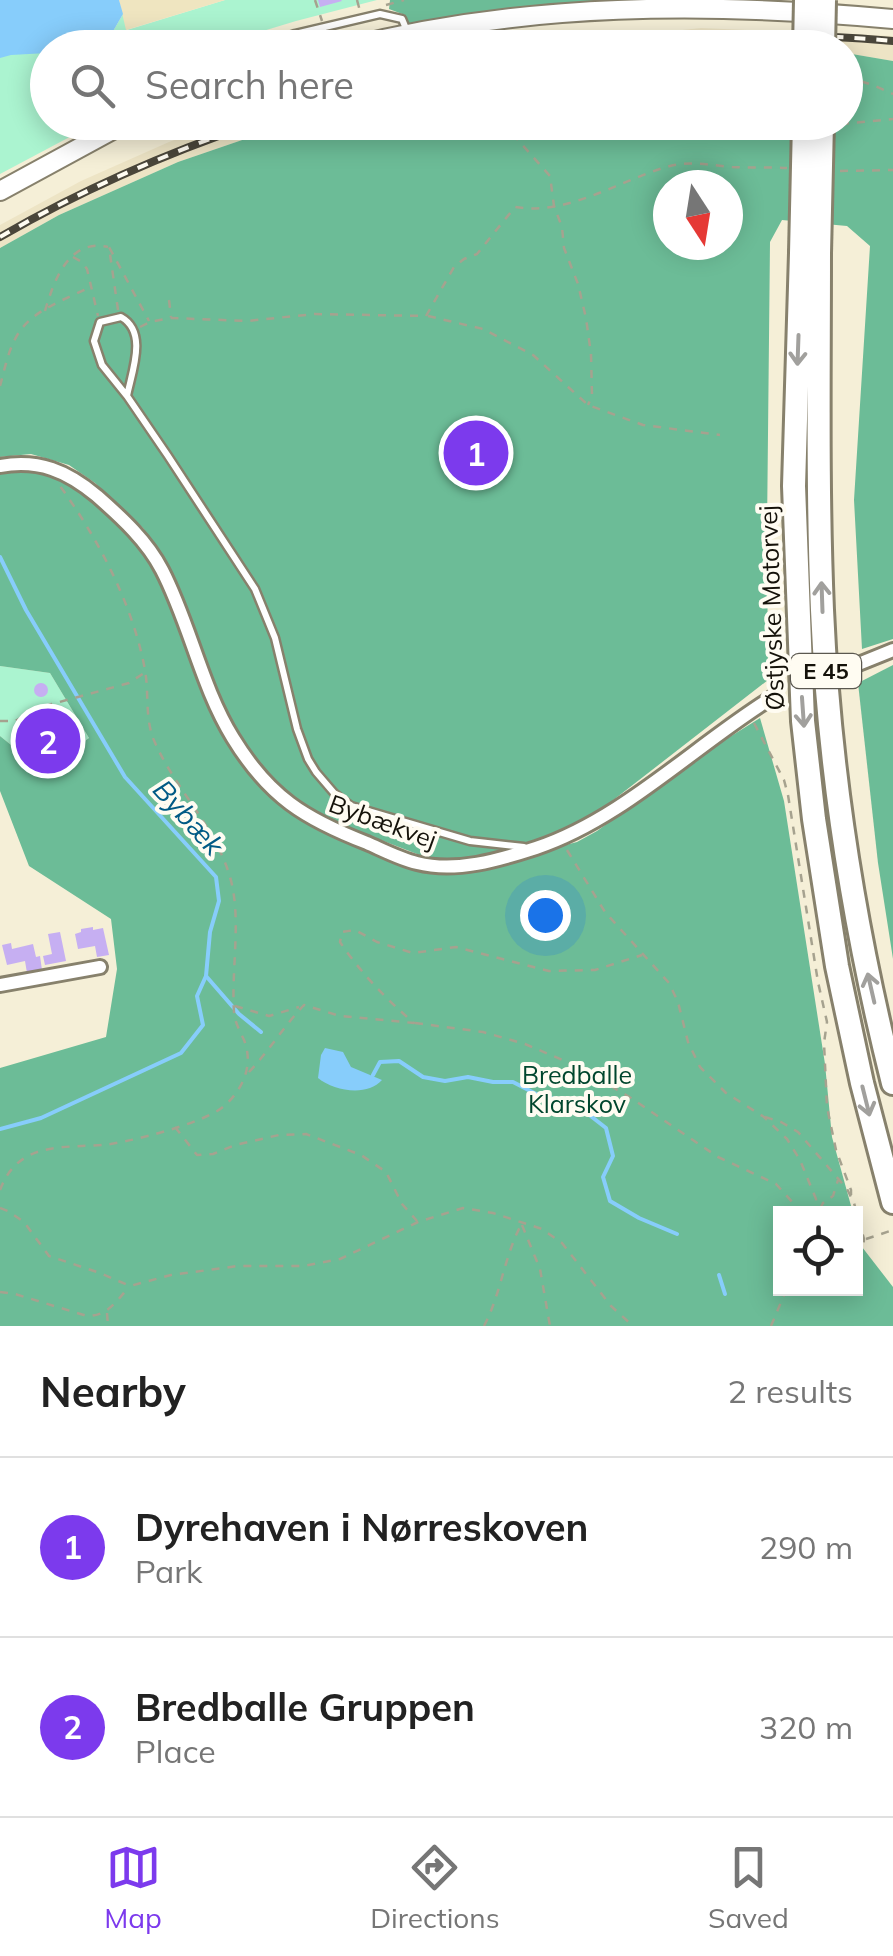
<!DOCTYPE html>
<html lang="en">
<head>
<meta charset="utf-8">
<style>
  body { margin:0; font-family:Mulish,sans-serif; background:#f6f6f6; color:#222 }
  .controls { position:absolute; right:30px; bottom:30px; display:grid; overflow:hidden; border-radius:0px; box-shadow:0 5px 25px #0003 }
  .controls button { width:90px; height:90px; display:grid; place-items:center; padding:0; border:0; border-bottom:2px solid #e0e0e0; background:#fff; color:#222; font:50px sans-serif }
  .compass { position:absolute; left:653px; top:170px; width:90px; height:90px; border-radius:50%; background:#fff; box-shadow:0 5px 25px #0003; rotate:168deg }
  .you { position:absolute; left:545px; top:915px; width:35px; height:35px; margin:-25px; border:8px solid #fff; border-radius:50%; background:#1a73e8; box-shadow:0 0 0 15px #1a73e833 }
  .badge { display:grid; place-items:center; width:65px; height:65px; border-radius:50%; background:#7c3aed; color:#fff; font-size:32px; font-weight:700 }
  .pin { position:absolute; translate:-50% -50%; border:5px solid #fff; box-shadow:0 2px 10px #0006 }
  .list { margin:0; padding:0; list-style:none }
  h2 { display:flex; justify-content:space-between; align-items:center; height:130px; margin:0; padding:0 40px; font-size:42px }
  h2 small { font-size:32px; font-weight:400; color:#767676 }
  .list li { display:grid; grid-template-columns:65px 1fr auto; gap:30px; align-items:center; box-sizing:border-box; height:180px; padding:0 40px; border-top:2px solid #e0e0e0 }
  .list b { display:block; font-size:38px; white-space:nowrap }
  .list p { margin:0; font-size:32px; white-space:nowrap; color:#767676 }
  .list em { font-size:32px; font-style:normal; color:#767676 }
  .icon { flex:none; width:55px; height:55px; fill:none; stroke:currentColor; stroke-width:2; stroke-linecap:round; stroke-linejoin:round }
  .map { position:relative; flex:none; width:893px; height:1326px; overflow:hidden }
  .search { position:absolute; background:#fff; box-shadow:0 5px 25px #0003; left:30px; right:30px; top:30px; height:110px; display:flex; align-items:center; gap:25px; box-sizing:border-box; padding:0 35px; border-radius:55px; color:#767676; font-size:38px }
  .sheet { height:490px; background:#fff }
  nav { display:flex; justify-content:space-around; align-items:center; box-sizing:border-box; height:140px; border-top:2px solid #e0e0e0; background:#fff; font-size:28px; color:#767676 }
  nav a { display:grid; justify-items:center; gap:5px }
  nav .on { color:#7c3aed }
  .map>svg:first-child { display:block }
</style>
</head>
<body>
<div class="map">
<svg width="893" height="1326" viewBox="0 0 893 1326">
  <rect width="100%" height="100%" fill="#f5efd7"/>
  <g fill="#ede4c5">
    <polygon points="701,28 893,36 893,61 846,53 846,48 516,48"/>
    <polygon points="221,123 292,123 178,162 59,215 0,248 0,225 81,181 169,142"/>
  </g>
  <g fill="#abf4d0">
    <polygon points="0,0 48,48 48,122 96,123 0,174"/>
    <polygon points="225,0 377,0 296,21 211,47 99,47 112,33 123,14 127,30"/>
    <polygon points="0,666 50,673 89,738 43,771 0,736"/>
  </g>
  <g fill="#6cbc97" fill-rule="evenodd">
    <polygon points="390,0 654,0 656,1 410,26 405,15 389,9"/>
    <path d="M846 53 893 61V639L862 649 854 500 870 246 847 226 782 220 770 242 767 531 768 680 594 815 551 836 505 852 458 862 435 861 319 816 290 798 266 774 243 744 218 699 160 552 143 528 95 483 69 465 31 454 0 457V248L59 215 178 162 292 123 846 122ZM668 185H728V245H668Z"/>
    <path d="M12 471C27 471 42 470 57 476 87 488 140 541 155 569 165 587 171 607 178 626 200 688 214 738 261 787 305 832 387 851 446 872H461L577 842 597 831 701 755 760 718 784 801 825 1064 832 1137 853 1213 780 1214V1288H856V1224L862 1247 893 1287V1326H0V1068L106 1037 117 969 111 919 29 866 0 791V736L43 771 89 738 50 673 0 666V473Z"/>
    <polygon points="893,665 893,959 878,863 858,683"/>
  </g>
  <polygon fill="#efe5c0" points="119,0 225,0 126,30"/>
  <g fill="#87cdfb">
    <polygon points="0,0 119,0 123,14 112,33 99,47 48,48 47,53 11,55 0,58"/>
    <path d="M325 1048 343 1052 351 1067 382 1080C367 1097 334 1091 318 1078L321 1055Z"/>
  </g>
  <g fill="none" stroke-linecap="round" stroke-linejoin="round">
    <g stroke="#87cdfb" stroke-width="4">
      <polyline points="0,557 26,610 125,777 216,877 219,901 210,932 206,976 197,996 203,1025 181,1053 41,1118 0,1129"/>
      <polyline points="206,976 239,1014 261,1032"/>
      <polyline points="373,1075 380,1062 399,1061 423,1077 445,1081 468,1077 493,1082 513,1082 540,1096 574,1103 606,1128 613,1156 603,1177 610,1201 639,1218 677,1234"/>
      <polyline points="719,1275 725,1294"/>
    </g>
  </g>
  <g fill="#c6aff2">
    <polygon points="318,0 341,0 342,1 320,7"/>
    <circle cx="41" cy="690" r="7"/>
    <polygon points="60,725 69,737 37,758 28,746"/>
    <polygon points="93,927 93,930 103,928 109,955 97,957 95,946 78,949 75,934 81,932 81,929"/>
    <polygon points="60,932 66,961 45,965 43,956 52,954 48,934"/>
    <polygon points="11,943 12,949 33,944 36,957 40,956 42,970 27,973 25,961 7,965 2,945"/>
  </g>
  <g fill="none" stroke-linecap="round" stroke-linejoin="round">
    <polyline stroke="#d3ceb8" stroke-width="12" stroke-dasharray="12 6" stroke-linecap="butt" points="773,697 856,665"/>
    <g stroke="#87816c" stroke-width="11">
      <g id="lane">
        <polyline points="255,48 295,34 380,14 402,19 407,31"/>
        <path d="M127 396C132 371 148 332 121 317L100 322 94 341 102 365 127 396 168 456 255 589 275 638 297 729 308 759 316 772 334 793 351 806 470 841 524 847"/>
      </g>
    </g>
    <g stroke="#87816c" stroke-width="18">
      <g id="street">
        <path d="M0 466C39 459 67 471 97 496 122 518 147 541 162 570 190 624 201 686 233 738 269 797 305 819 367 843 383 850 400 859 417 863 456 873 499 860 536 848 623 819 695 745 773 697"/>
        <polyline points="856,665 893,650"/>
        <polyline points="0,985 100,967"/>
      </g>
    </g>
    <g stroke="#87816c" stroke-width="22">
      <g id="secondary">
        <path d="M346 48C525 2 710 2 893 19"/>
        <polyline points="0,191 127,122"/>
      </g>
    </g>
    <g stroke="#87816c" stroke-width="28">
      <g id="highway">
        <polyline points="801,253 794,486 803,721 814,819 837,966 862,1083 893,1202"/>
        <path d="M819 253C819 372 817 491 822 610 829 770 854 928 893 1083"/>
      </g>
    </g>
    <g stroke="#a6a28f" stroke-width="2.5" stroke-dasharray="8 8" stroke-linecap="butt">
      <polyline points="315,0 322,21"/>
      <polyline points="357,0 360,11"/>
      <polyline points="386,5 404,0"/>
      <polyline points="237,48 249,43"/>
      <polyline points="846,77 873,85 893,94"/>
      <polyline points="502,122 550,176 554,206 562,227 564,248 578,284 586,318 591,354 592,396 588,405"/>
      <polyline points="755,122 788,127"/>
      <polyline points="841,124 893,119"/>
      <polyline points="840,171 893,170"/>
      <polyline points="73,257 82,262 87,269 98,316"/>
      <polyline points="169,300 171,317"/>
      <polyline points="118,310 109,247 149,321"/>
      <path d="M45 311C54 280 69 238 108 247"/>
      <polyline points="428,316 483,329 533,355 588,405 643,425 720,435"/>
      <path d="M140 327 150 322 171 318 247 321 315 314 426 316 454 267 464 259 477 254 515 207C569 216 619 180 670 166 691 161 711 165 732 167 750 168 769 167 787 168"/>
      <path d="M0 386C5 368 9 346 20 331 35 309 67 299 90 287"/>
      <polyline points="0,721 15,721 45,706 129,683 144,673"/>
      <polyline points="754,723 784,780 788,795 818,982 827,1022 824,1043 827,1107 836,1150 851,1190 851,1195"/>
      <polyline points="567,850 605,912 669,983 678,1002 688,1042 700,1067 726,1093 764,1117 787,1139 800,1160 816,1199 817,1214"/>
      <polyline points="235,1006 269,1016 299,1007"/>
      <polyline points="415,1023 483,1032 525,1044 579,1067 631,1098 718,1157 776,1184 803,1214"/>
      <path d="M249 1072C269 1051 284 1026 304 1005L340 1016 414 1023C386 999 360 972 340 942L342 932 355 930 377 942 413 953 456 947 549 971 595 970 642 955"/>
      <polyline points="765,1117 781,1122 798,1132 847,1189 854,1203 864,1239 863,1250 856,1253"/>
      <polyline points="175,1127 197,1155 213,1154 235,1145 279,1135 306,1134 361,1155 386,1172 402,1204 417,1221"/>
      <path d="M0 1190C18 1142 60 1148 102 1145 128 1143 204 1123 223 1107 243 1090 254 1065 244 1040 240 1031 235 1023 234 1012 231 969 242 918 230 877 215 825 173 787 153 738 145 716 149 693 145 670 133 605 99 540 60 486"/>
      <polyline points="0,1208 8,1211 24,1222 49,1256 100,1273 130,1286 171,1275 238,1266 303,1266 340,1259 418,1222 463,1208 493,1213 542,1229 562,1243 611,1306 633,1326"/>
      <polyline points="820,1209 823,1203 833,1196 838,1180"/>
      <polyline points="522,1225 540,1269 550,1326"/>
      <polyline points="866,1239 893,1230"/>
      <path d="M0 1292 15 1294 87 1316C107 1316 116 1302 128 1288"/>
      <polyline points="107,1313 108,1326"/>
      <path d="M484 1326C501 1294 504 1257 521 1225"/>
      <polyline points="771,1326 787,1288"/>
    </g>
    <use href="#lane" stroke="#fff" stroke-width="6"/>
    <use href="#street" stroke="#fff" stroke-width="12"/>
    <use href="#secondary" stroke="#fff" stroke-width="18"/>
    <use href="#highway" stroke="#fff" stroke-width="22"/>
    <g stroke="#4a463a" stroke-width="8">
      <g id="rail">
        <path d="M547 48C663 35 777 30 893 41"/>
        <path d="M0 237C81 190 169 152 258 122"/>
      </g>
    </g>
    <use href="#rail" stroke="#fffcf2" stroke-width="4" stroke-dasharray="11" stroke-linecap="butt"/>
    <g stroke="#87816c" stroke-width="28" stroke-linecap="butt">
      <g id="highway-bridge">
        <polyline points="805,48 806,0"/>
        <polyline points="823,48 824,0"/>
        <polyline points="801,253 804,122"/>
        <polyline points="819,253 822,122"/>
      </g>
    </g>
    <use href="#highway-bridge" stroke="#fff" stroke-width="22"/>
  </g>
  <defs><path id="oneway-shaft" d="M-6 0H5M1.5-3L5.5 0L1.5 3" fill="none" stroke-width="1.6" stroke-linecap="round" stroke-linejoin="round" transform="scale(2.5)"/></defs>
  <g stroke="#a1a09d">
    <use href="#oneway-shaft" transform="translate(798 350) rotate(92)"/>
    <use href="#oneway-shaft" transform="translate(822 597) rotate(-92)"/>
    <use href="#oneway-shaft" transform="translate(803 712) rotate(86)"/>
    <use href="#oneway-shaft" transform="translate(871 988) rotate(-103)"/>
    <use href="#oneway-shaft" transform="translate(866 1101) rotate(76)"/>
  </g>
  <g text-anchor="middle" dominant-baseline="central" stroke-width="8" stroke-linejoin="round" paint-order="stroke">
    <rect fill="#fffcf2" stroke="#5b5850" stroke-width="2.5" x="791" y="654" width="70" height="34" rx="8"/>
    <g font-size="22" font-weight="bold" fill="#15120a">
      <text x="826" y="671">E 45</text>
    </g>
    <g font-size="25" fill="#15120a" stroke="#fffcf2">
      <text transform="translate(771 608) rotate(-92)">Østjyske Motorvej</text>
      <text transform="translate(383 821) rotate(20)">Bybækvej</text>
    </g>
    <g font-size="25" fill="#00462e" stroke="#fffcf2">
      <text x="577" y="1074">Bredballe<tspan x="577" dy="29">Klarskov</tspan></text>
    </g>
    <g font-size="28" font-style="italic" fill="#005a85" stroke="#fffcf2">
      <text transform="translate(189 817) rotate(48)">Bybæk</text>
    </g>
  </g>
</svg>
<div class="controls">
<button><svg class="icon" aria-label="locate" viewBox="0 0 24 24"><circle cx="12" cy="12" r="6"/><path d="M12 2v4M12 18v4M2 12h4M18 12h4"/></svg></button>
</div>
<svg class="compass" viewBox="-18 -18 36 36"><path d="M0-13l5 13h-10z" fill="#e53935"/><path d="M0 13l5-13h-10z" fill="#767676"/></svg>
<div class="you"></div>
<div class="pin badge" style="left:476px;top:453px">1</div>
<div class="pin badge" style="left:48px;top:741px">2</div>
<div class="search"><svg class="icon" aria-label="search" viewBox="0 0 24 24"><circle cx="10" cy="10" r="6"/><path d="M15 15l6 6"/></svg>Search here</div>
</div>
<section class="sheet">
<h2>Nearby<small>2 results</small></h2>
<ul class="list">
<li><span class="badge">1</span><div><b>Dyrehaven i Nørreskoven</b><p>Park</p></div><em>290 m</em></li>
<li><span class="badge">2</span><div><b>Bredballe Gruppen</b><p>Place</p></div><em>320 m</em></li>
</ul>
</section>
<nav>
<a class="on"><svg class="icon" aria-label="map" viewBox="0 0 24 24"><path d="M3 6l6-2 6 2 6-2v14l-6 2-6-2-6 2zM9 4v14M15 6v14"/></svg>Map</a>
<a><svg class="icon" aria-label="directions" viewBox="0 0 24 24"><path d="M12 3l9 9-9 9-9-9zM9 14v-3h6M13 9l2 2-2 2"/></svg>Directions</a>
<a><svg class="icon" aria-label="saved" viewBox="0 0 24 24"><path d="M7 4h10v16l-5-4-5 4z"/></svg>Saved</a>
</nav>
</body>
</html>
